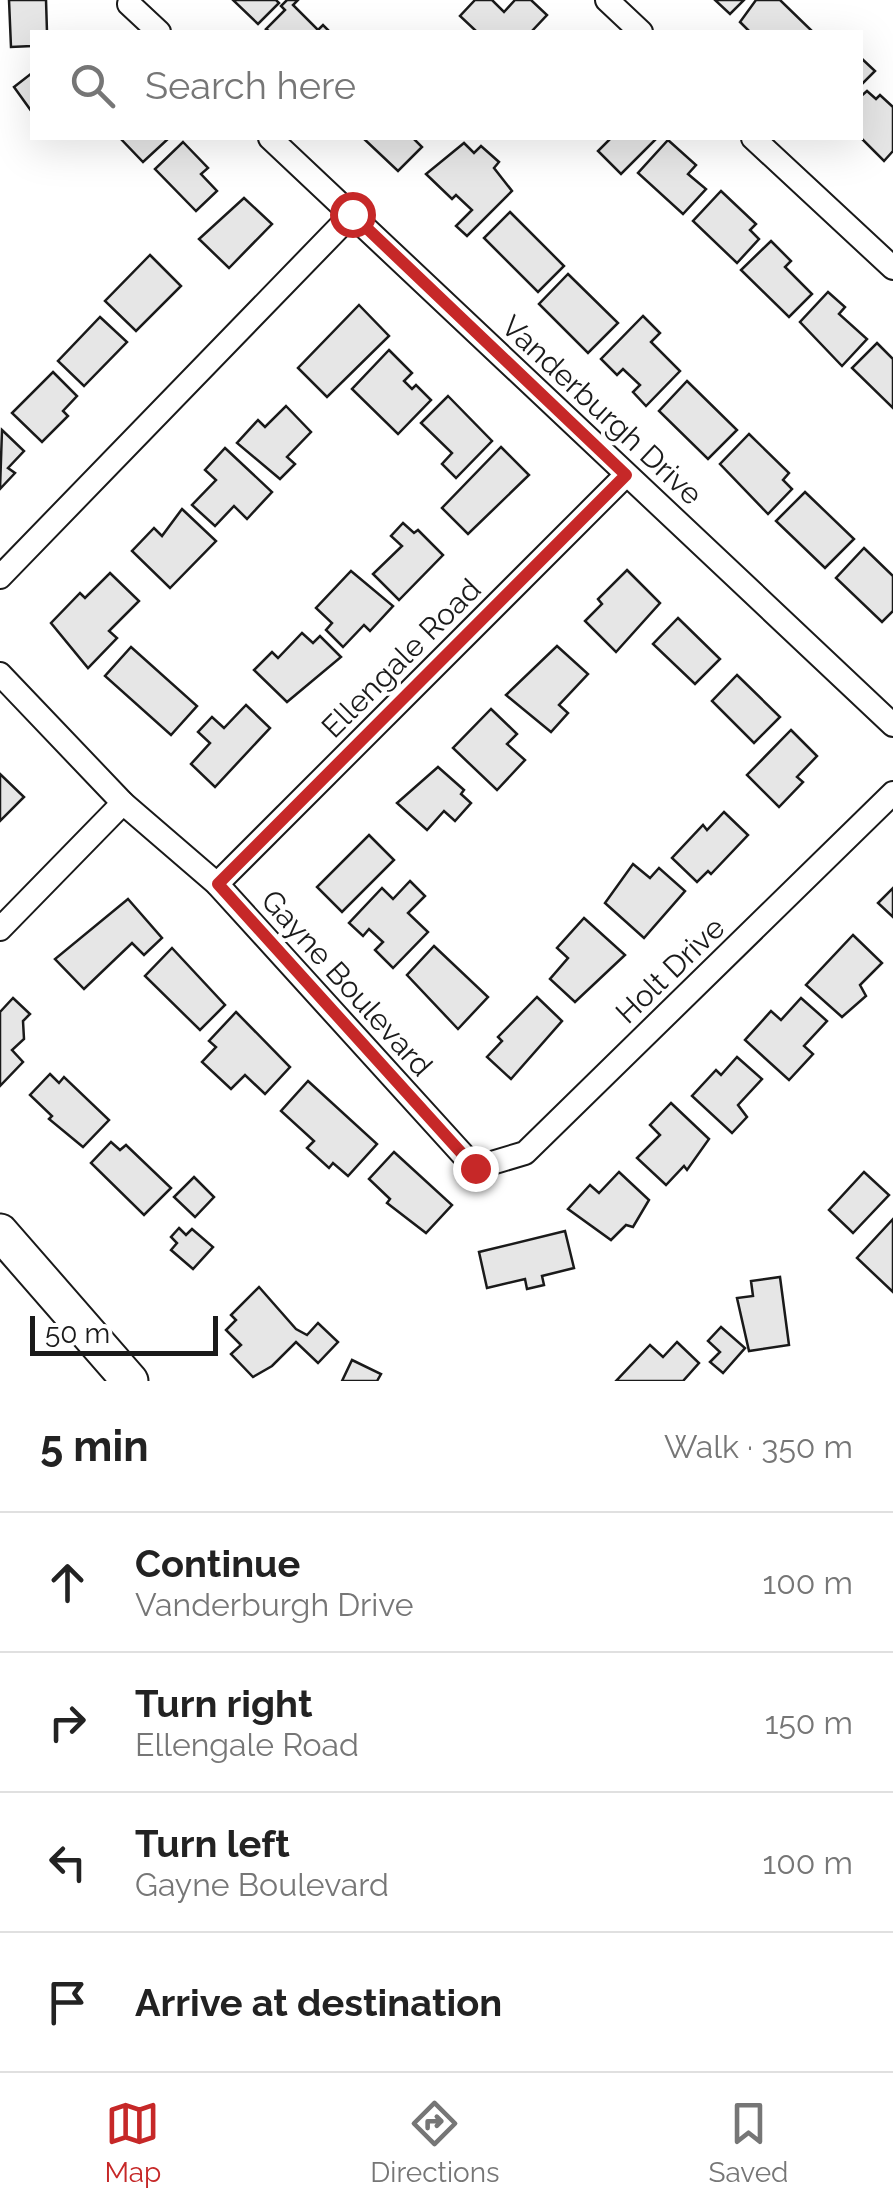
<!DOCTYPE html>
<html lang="en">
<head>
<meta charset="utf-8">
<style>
  body { margin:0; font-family:Raleway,sans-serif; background:#f2f2f2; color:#222 }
  .scale { position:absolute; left:30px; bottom:25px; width:188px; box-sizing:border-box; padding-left:10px; border:5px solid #1a1a1a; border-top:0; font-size:28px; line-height:35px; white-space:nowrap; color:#1a1a1a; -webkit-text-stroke:8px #fff; paint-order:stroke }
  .stop { position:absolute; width:30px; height:30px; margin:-22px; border:8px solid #c62828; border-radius:50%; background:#fff }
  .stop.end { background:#c62828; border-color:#fff; box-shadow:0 2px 10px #0008 }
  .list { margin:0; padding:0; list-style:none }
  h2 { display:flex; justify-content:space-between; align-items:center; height:130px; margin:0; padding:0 40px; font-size:42px }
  h2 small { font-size:32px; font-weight:400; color:#767676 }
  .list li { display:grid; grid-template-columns:65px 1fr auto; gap:30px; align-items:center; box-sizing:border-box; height:140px; padding:0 40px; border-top:2px solid #e0e0e0 }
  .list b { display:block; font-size:38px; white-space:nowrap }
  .list p { margin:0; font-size:32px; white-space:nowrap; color:#767676 }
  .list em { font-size:32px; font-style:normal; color:#767676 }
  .icon { flex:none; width:55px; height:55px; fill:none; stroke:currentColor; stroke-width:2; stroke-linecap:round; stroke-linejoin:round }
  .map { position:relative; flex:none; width:893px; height:1381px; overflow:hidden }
  .search { position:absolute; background:#fff; box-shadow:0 10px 40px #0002; left:30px; right:30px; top:30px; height:110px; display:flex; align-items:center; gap:25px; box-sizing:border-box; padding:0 35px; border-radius:0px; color:#767676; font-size:38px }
  .sheet { height:690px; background:#fff }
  nav { display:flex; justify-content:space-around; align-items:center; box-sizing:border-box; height:140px; border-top:2px solid #e0e0e0; background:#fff; font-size:28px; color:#767676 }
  nav a { display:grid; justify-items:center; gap:5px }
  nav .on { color:#c62828 }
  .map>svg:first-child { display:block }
</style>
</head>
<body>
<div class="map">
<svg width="893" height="1381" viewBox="0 0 893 1381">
  <rect width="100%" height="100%" fill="#fff"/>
  <g fill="#e6e6e6" stroke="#1a1a1a" stroke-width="2.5">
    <polygon points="9,0 46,0 47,32 32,32 32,46 11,47"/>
    <polygon points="233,0 276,0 279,3 258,24"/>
    <polygon points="287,0 298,0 293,5 318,30 323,25 330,32 270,32 266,29 285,10 281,6"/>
    <polygon points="475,0 492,0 504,12 515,0 531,0 547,15 531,32 477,32 460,16"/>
    <polygon points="715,0 744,0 730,14"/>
    <polygon points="756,0 780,0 812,31 750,32 740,22"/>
    <polygon points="860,57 875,71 860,86"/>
    <polygon points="32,73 32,112 14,87"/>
    <polygon points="867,91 876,99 880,95 893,107 893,151 884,161 860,137 860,97"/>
    <polygon points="120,138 169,138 143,162"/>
    <polygon points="363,138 413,138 422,147 398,171"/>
    <polygon points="611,138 657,138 621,174 598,151"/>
    <polygon points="668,140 696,165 688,174 706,189 683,214 638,173"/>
    <polygon points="183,142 208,168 201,174 217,191 196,211 155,169"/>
    <polygon points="464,143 474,153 481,146 499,162 494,168 512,191 467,236 456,226 472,210 456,195 452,199 426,174"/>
    <polygon points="721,191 756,224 750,230 759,239 737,263 693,221"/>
    <polygon points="244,198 272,224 229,268 199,239"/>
    <polygon points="510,212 564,266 538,292 484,238"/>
    <polygon points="771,241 791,261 785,267 812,294 789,317 741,270"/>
    <polygon points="150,255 181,286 136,331 105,301"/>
    <polygon points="568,274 618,323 588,353 539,304"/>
    <polygon points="828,292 845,307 839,314 867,339 842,366 800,322"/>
    <polygon points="359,305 389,336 327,397 298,368"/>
    <polygon points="643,316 660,333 651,342 680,371 646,406 633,392 640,385 623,369 617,375 601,359"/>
    <polygon points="100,317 127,342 84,386 58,361"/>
    <polygon points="877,343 893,359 893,408 852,368"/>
    <polygon points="389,350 412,373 404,381 412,389 416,385 431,400 398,434 352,389"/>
    <polygon points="53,372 77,396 63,411 68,416 42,442 12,413"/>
    <polygon points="687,381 737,430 708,459 659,411"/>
    <polygon points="448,396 492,441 456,478 442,464 452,453 421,423"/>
    <polygon points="286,406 311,432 287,457 295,464 280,479 237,443 258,420 265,427"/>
    <polygon points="2,430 24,451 8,468 15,473 0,489"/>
    <polygon points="749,434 789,473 783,480 792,489 768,514 720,464"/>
    <polygon points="501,447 529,475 468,534 442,508"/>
    <polygon points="225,448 272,492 247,519 234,506 215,526 192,505 216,480 205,470"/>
    <polygon points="805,492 854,539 825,568 776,521"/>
    <polygon points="182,509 216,541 170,588 132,551 154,528 162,536"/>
    <polygon points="403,523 414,533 418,530 443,555 399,600 373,574 402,546 391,536"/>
    <polygon points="864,548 893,576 893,611 882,622 836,578"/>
    <polygon points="627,570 660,603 616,652 585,621 602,604 598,599"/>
    <polygon points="351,571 393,606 370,631 364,625 343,647 326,630 332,623 316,608"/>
    <polygon points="110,573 139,601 109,631 117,638 88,668 51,623 80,593 85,598"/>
    <polygon points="678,618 720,659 695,684 653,644"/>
    <polygon points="302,633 313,643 320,636 341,657 287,702 254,670 272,652 278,658"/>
    <polygon points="557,646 588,674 559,705 568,713 551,732 506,695"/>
    <polygon points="131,647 197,706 171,735 105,676"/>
    <polygon points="737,675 780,717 754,743 712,701"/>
    <polygon points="246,705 270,728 215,787 191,764 210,743 198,732 212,717 224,728"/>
    <polygon points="491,709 517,734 507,744 525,760 497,790 453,748"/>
    <polygon points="791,730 817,756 797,777 803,782 779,807 747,775"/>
    <polygon points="438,767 464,790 461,794 471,803 455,821 444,811 427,830 397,803"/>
    <polygon points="0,774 24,797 0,821"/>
    <polygon points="724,812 748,835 711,874 708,871 697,882 672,858 703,825 707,830"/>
    <polygon points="369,835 394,860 342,912 317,887"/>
    <polygon points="633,864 650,878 659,868 685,891 644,938 605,903"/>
    <polygon points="410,881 425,896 408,913 428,932 393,968 375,950 383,942 369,929 363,936 349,923 382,888 393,899"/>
    <polygon points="893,888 893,917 878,903"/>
    <polygon points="128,899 162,938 144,955 132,943 84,989 55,959"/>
    <polygon points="584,918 625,955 575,1002 550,979 568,958 557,948"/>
    <polygon points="853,935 882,963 860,985 866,996 842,1017 806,985"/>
    <polygon points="434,946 488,997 458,1029 407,975"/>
    <polygon points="172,948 225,1005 200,1030 145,976"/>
    <polygon points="537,997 562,1021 511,1079 487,1057 502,1041 498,1037"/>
    <polygon points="13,998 30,1014 23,1021 24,1039 12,1050 23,1062 0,1086 0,1012"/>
    <polygon points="801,998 827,1021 804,1046 813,1054 789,1080 745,1040 771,1011 781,1020"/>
    <polygon points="236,1012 290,1067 265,1094 245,1075 231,1089 202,1062 216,1047 209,1041"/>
    <polygon points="737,1057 762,1079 738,1105 747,1117 732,1133 692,1096 716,1070 721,1075"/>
    <polygon points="50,1074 59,1083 64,1077 109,1120 83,1147 49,1119 52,1116 30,1095"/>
    <polygon points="308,1081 377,1144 348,1176 333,1163 329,1168 307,1148 314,1141 281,1111"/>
    <polygon points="671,1103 709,1139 687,1170 684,1166 666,1185 637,1158 660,1135 650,1125"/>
    <polygon points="111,1142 120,1150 126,1145 171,1188 144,1215 91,1163"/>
    <polygon points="394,1152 452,1205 426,1233 387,1203 390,1199 369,1179"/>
    <polygon points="619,1172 649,1200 633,1227 626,1225 611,1240 568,1209 590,1185 599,1193"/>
    <polygon points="864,1172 889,1195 853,1233 829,1210"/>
    <polygon points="194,1177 214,1197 195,1217 174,1197"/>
    <polygon points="893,1219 893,1292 857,1258"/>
    <polygon points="179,1228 186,1235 192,1229 213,1247 193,1269 171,1250 177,1243 171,1237"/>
    <polygon points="565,1231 574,1268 542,1276 544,1285 527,1289 525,1279 487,1288 479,1252"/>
    <polygon points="780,1277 789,1345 749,1351 737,1298 753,1296 751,1281"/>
    <polygon points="259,1287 296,1329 307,1335 318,1323 338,1342 318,1363 296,1342 272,1366 253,1377 231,1354 241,1345 226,1330 236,1320 231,1315"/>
    <polygon points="721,1327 745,1348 723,1373 710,1362 720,1352 708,1341"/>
    <polygon points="677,1342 699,1363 683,1381 616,1381 650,1345 663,1357"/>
    <polygon points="352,1360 381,1374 377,1381 342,1381"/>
  </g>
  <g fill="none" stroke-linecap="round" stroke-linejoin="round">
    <g stroke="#1a1a1a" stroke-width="26">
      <g id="street">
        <polyline points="607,0 641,32"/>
        <polyline points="129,4 159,32"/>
        <polyline points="270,138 893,725"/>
        <polyline points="753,138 893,268"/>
        <polyline points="0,577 352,214"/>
        <polyline points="0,674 123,803 217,884 475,1168 525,1153 893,793"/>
        <polyline points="217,884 626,475"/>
        <polyline points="0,929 123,803"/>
      </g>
    </g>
    <g stroke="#1a1a1a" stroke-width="39">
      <polyline id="primary" points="0,1232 130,1381"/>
    </g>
    <use href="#street" stroke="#fff" stroke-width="22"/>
    <use href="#primary" stroke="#fff" stroke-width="35"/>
  </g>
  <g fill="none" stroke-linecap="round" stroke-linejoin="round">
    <polyline stroke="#c62828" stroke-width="12" points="352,214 626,475 218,884 475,1168"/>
  </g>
  <g text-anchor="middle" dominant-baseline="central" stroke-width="8" stroke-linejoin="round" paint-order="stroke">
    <g font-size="30" fill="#1a1a1a" stroke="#fff">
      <text transform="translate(602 410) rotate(43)">Vanderburgh Drive</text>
      <text transform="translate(401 658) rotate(-45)">Ellengale Road</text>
      <text transform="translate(670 970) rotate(-44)">Holt Drive</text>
      <text transform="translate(347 983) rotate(48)">Gayne Boulevard</text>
    </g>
  </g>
</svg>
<div class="scale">50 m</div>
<div class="stop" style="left:352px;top:214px"></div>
<div class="stop end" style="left:475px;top:1168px"></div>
<div class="search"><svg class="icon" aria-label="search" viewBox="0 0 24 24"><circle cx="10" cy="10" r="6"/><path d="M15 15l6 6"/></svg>Search here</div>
</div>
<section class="sheet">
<h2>5 min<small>Walk · 350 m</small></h2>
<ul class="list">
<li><svg class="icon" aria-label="ahead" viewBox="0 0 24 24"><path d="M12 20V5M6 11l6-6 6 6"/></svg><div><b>Continue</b><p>Vanderburgh Drive</p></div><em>100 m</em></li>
<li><svg class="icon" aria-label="right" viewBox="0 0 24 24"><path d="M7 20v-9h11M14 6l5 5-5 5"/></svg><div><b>Turn right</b><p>Ellengale Road</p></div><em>150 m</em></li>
<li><svg class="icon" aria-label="left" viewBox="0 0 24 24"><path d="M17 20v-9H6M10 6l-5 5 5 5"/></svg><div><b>Turn left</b><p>Gayne Boulevard</p></div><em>100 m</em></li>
<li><svg class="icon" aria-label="arrive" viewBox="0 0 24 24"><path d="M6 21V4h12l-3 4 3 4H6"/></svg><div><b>Arrive at destination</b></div></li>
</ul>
</section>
<nav>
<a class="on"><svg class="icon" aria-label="map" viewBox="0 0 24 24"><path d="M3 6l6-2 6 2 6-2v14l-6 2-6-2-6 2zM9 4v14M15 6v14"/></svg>Map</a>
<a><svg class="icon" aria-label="directions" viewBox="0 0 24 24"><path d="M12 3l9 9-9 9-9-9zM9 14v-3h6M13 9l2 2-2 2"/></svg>Directions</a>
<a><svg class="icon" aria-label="saved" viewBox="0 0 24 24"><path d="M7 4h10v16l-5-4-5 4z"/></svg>Saved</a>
</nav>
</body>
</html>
